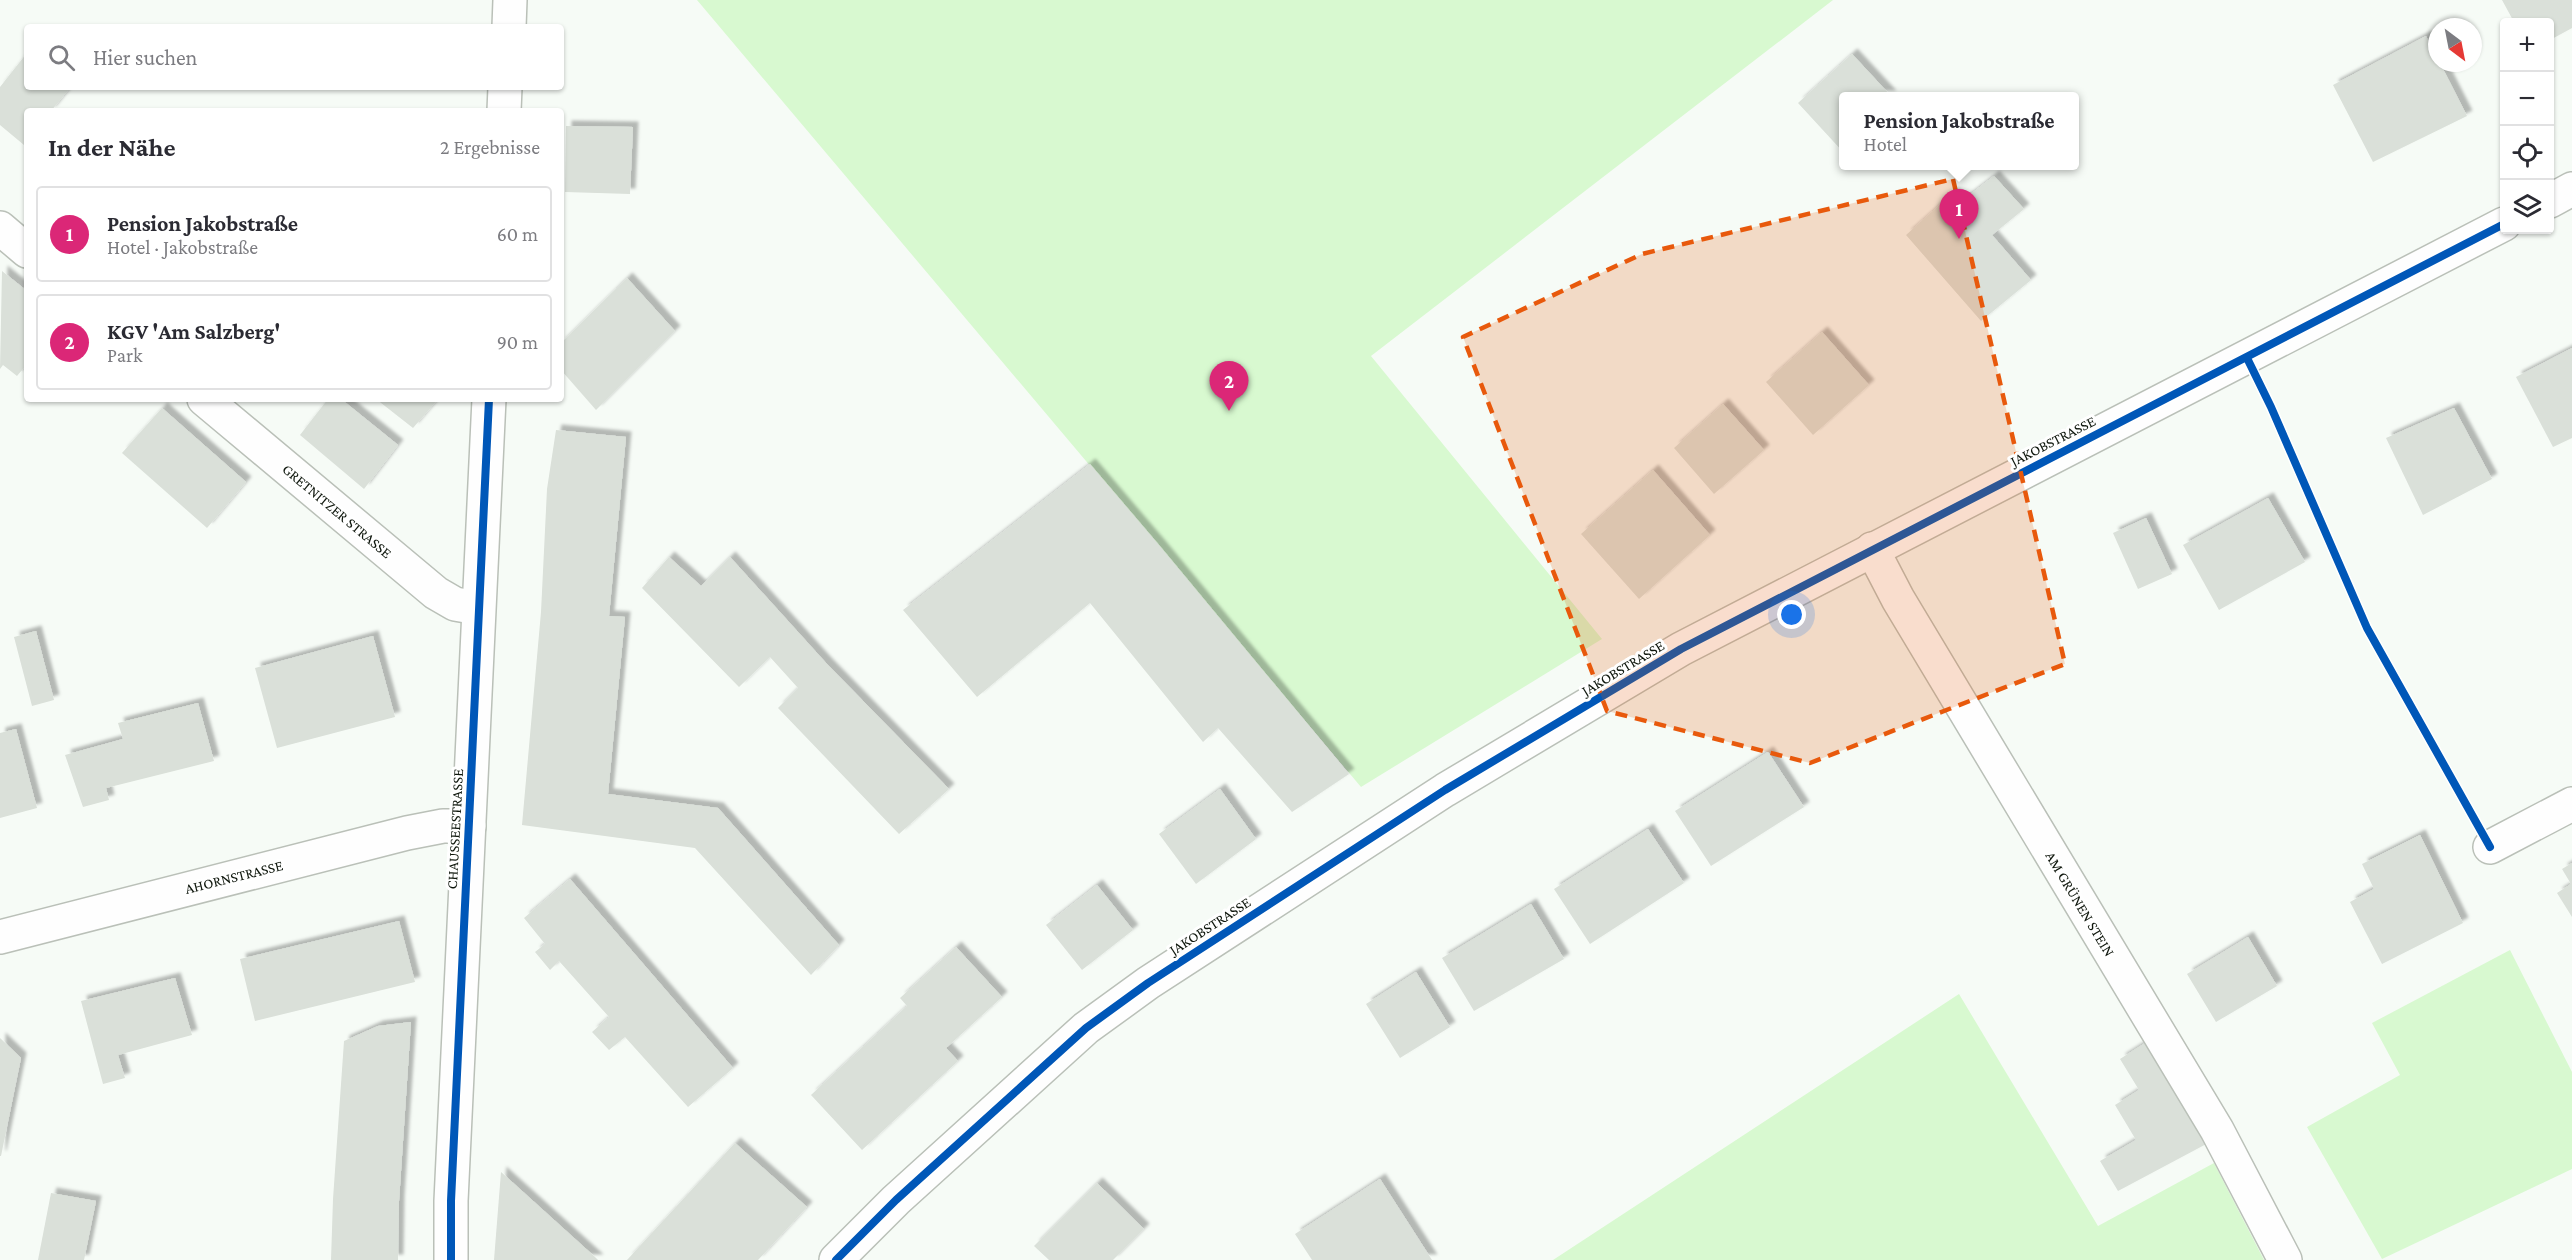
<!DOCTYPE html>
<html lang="de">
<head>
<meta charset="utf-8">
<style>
  body { margin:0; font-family:"Crimson Pro",serif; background:#f7f7f7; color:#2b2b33 }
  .controls { position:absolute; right:18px; top:18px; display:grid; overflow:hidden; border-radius:6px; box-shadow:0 2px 4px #0004 }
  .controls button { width:54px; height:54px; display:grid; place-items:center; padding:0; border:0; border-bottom:2px solid #e1e1e2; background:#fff; color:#2b2b33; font:30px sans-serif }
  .compass { position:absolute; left:2428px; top:18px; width:54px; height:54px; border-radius:50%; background:#fff; box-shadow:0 2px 4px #0004; rotate:148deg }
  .you { position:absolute; left:1792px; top:615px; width:21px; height:21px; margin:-15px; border:4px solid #fff; border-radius:50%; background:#1a73e8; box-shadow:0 0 0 9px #1a73e833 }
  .badge { display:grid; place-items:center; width:39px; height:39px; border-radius:50%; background:#db2777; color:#fff; font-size:20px; font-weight:700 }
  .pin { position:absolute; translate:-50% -50px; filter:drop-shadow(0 2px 3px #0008) }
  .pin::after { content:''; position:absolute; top:32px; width:21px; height:18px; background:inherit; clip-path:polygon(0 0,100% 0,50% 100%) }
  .popup { position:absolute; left:1839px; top:92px; width:240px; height:78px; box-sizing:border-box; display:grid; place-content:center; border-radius:6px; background:#fff; filter:drop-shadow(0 2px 4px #0005); font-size:20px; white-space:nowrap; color:#7c7c81 }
  .popup b { font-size:22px; color:#2b2b33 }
  .popup::after { content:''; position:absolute; left:50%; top:100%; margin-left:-12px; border:12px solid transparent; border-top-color:#fff }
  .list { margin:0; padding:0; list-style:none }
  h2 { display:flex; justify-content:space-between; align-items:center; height:78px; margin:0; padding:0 24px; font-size:26px }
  h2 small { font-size:20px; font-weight:400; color:#7c7c81 }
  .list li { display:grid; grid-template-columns:39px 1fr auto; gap:18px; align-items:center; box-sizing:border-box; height:96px; margin:0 12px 12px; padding:0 12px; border:2px solid #e1e1e2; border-radius:6px }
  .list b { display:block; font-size:22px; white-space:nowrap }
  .list p { margin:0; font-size:20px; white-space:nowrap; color:#7c7c81 }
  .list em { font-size:20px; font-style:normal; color:#7c7c81 }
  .icon { flex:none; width:33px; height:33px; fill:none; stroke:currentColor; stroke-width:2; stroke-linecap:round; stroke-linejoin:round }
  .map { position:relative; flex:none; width:2572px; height:1260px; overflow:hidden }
  .search { position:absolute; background:#fff; box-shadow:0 2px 4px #0004; left:24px; top:24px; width:540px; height:66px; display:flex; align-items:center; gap:15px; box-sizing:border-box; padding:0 21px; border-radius:6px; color:#7c7c81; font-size:22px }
  .panel { position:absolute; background:#fff; box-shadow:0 2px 4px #0004; left:24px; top:108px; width:540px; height:294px; border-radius:6px }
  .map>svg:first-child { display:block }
</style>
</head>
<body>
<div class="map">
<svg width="2572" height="1260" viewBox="0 0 2572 1260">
  <defs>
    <filter id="shadow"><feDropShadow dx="5.5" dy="-5.5" stdDeviation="1.5" flood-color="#0004"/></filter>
  </defs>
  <rect width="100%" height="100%" fill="#f6fbf6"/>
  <g fill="#d8f9d0">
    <polygon points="697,0 1833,0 1371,356 1602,639 1361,787"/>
    <polygon points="2510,950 2572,1072 2572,1169 2382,1259 2307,1127 2400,1075 2372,1023"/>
    <polygon points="1959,994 2098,1226 2214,1163 2264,1260 1553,1260"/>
  </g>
  <g fill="#dae0d9" filter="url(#shadow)">
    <polygon points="2502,0 2572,0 2572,28 2550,40 2550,22 2514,22"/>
    <polygon points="2426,36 2437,58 2437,63 2440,63 2467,116 2373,162 2333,85"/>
    <polygon points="27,53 27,87 69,89 51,111 27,111 27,141 24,145 0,125 0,87"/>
    <polygon points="1852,54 1891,96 1844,96 1844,153 1798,103"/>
    <polygon points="566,126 633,127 630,194 565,192"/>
    <polygon points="1994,176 2024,209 1992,235 2031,280 1981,321 1906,235 1953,193 1962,201"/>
    <polygon points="2,271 27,291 27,364 17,376 3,365 0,369"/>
    <polygon points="627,278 675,331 596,410 561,370 561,343"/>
    <polygon points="1822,332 1869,385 1813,435 1766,382"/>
    <polygon points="2572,348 2572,438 2553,447 2516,377"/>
    <polygon points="328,399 341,399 398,445 364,489 300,435"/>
    <polygon points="376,399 438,399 413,428"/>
    <polygon points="1723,404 1764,450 1714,494 1674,448"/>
    <polygon points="162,408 246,482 207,528 122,453"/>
    <polygon points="2454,408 2492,479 2423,515 2386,438"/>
    <polygon points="556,430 626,437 609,616 625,617 608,794 718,808 839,945 811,975 695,848 522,825 541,612 547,489"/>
    <polygon points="1090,464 1159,545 1349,774 1292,812 1218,728 1203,742 1090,603 977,697 903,610"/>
    <polygon points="1653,470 1710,535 1639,599 1581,534"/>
    <polygon points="2268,498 2305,562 2219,610 2183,545"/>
    <polygon points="2146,518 2172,574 2138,589 2113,533"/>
    <polygon points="669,557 701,586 730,557 826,663 949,789 899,834 778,708 798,688 770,657 739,687 642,588"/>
    <polygon points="36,631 54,700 32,706 14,637"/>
    <polygon points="373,636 395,717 277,748 255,668"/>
    <polygon points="198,703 214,761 106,788 109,800 83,807 65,755 123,739 118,723"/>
    <polygon points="16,729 37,808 0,818 0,733"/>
    <polygon points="1768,752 1804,807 1711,866 1675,811"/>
    <polygon points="1220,789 1256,839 1196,884 1159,834"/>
    <polygon points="1648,829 1684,883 1590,944 1554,889"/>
    <polygon points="2420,835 2463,923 2382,964 2350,902 2374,889 2362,864"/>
    <polygon points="2572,863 2572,917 2557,893 2571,884 2562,869"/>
    <polygon points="570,879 733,1068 688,1107 625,1037 609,1050 592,1032 609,1017 559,961 550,970 535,952 545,944 524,918"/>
    <polygon points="1097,885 1133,930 1082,970 1046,925"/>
    <polygon points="1531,904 1564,959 1474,1011 1442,958"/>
    <polygon points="399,921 415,982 255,1021 240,959"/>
    <polygon points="2248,937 2277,986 2216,1022 2187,974"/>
    <polygon points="956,947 1002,997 946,1048 958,1061 862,1150 811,1095 907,1006 900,998"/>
    <polygon points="1416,972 1450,1027 1400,1058 1366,1004"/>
    <polygon points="175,978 192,1035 118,1055 125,1078 103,1084 81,1001"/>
    <polygon points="411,1022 399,1201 398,1260 331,1260 333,1199 344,1041 378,1026"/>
    <polygon points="0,1038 21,1058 1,1156 0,1156"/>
    <polygon points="2153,1038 2210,1142 2118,1191 2100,1161 2136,1140 2115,1105 2139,1090 2120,1059"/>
    <polygon points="735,1143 807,1207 758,1260 627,1260"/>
    <polygon points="501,1172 595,1257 598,1260 494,1260"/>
    <polygon points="1380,1179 1432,1260 1312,1260 1295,1234"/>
    <polygon points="1097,1183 1144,1229 1113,1260 1049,1260 1034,1246"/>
    <polygon points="51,1193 96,1201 84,1260 38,1260"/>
  </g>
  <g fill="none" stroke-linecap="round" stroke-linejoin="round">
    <g stroke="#bac0b8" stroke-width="36">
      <g id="minor">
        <polyline points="0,228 27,251"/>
        <polyline points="204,399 436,593 455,604 478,608"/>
        <polyline points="1872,549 1898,599 2217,1130 2285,1260"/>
        <polyline points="2490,847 2572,804"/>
        <polyline points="0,937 407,833 443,826 469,826"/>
      </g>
    </g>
    <g stroke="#bac0b8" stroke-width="36">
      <g id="tertiary">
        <polyline points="509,27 510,0"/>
        <polyline points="504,111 505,87"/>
        <polyline points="2550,201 2572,189"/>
        <polyline points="451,1260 451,1201 489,399"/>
        <polyline points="836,1260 896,1200 1086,1028 1148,983 1445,790 1681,649 2504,224"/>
      </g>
    </g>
    <use href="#minor" stroke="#fefefe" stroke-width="33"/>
    <use href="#tertiary" stroke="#fefefe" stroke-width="33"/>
    <g stroke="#fff" stroke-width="11">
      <g id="cycleway">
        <polyline points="2247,358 2271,407 2367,628 2490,847"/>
        <polyline points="451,1260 451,1201 489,399"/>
        <polyline points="836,1260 896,1200 1086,1028 1148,983 1445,790 1681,649 2504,224"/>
      </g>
    </g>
    <use href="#cycleway" stroke="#0057b8" stroke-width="8"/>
  </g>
  <path fill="#e8590c" fill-opacity="0.2" stroke="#e8590c" stroke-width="4.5" stroke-dasharray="12 8" stroke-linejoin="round" d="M1953 179 2065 664 1810 763 1607 711 1463 337 1642 254Z"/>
  <g text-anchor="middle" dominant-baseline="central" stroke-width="6" stroke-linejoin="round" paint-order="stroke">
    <g font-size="15" fill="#0e160c" stroke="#fff">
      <text transform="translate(2053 441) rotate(-27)">JAKOBSTRASSE</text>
      <text transform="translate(337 511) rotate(40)">GRETNITZER STRASSE</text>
      <text transform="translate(1623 668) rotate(-31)">JAKOBSTRASSE</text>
      <text transform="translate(455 829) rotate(-87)">CHAUSSEESTRASSE</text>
      <text transform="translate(234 877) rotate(-14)">AHORNSTRASSE</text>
      <text transform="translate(2080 904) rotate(59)">AM GRÜNEN STEIN</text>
      <text transform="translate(1210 926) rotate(-33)">JAKOBSTRASSE</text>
    </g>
  </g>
</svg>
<div class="controls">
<button>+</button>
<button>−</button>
<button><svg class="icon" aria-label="locate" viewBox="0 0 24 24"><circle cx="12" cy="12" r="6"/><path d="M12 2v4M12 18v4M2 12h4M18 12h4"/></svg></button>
<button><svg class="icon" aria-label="layers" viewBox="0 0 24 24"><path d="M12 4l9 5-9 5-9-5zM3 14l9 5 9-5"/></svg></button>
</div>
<svg class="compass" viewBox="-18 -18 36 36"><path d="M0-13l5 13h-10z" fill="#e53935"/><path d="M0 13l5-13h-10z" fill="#7c7c81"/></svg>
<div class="you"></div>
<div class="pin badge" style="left:1959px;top:239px">1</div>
<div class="popup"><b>Pension Jakobstraße</b>Hotel</div>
<div class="pin badge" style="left:1229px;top:411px">2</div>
<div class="search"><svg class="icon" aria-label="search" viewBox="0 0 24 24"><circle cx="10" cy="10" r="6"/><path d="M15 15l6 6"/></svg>Hier suchen</div>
<section class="panel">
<h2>In der Nähe<small>2 Ergebnisse</small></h2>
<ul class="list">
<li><span class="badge">1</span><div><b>Pension Jakobstraße</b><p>Hotel · Jakobstraße</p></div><em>60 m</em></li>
<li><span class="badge">2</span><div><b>KGV 'Am Salzberg'</b><p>Park</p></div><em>90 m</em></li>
</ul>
</section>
</div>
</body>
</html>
